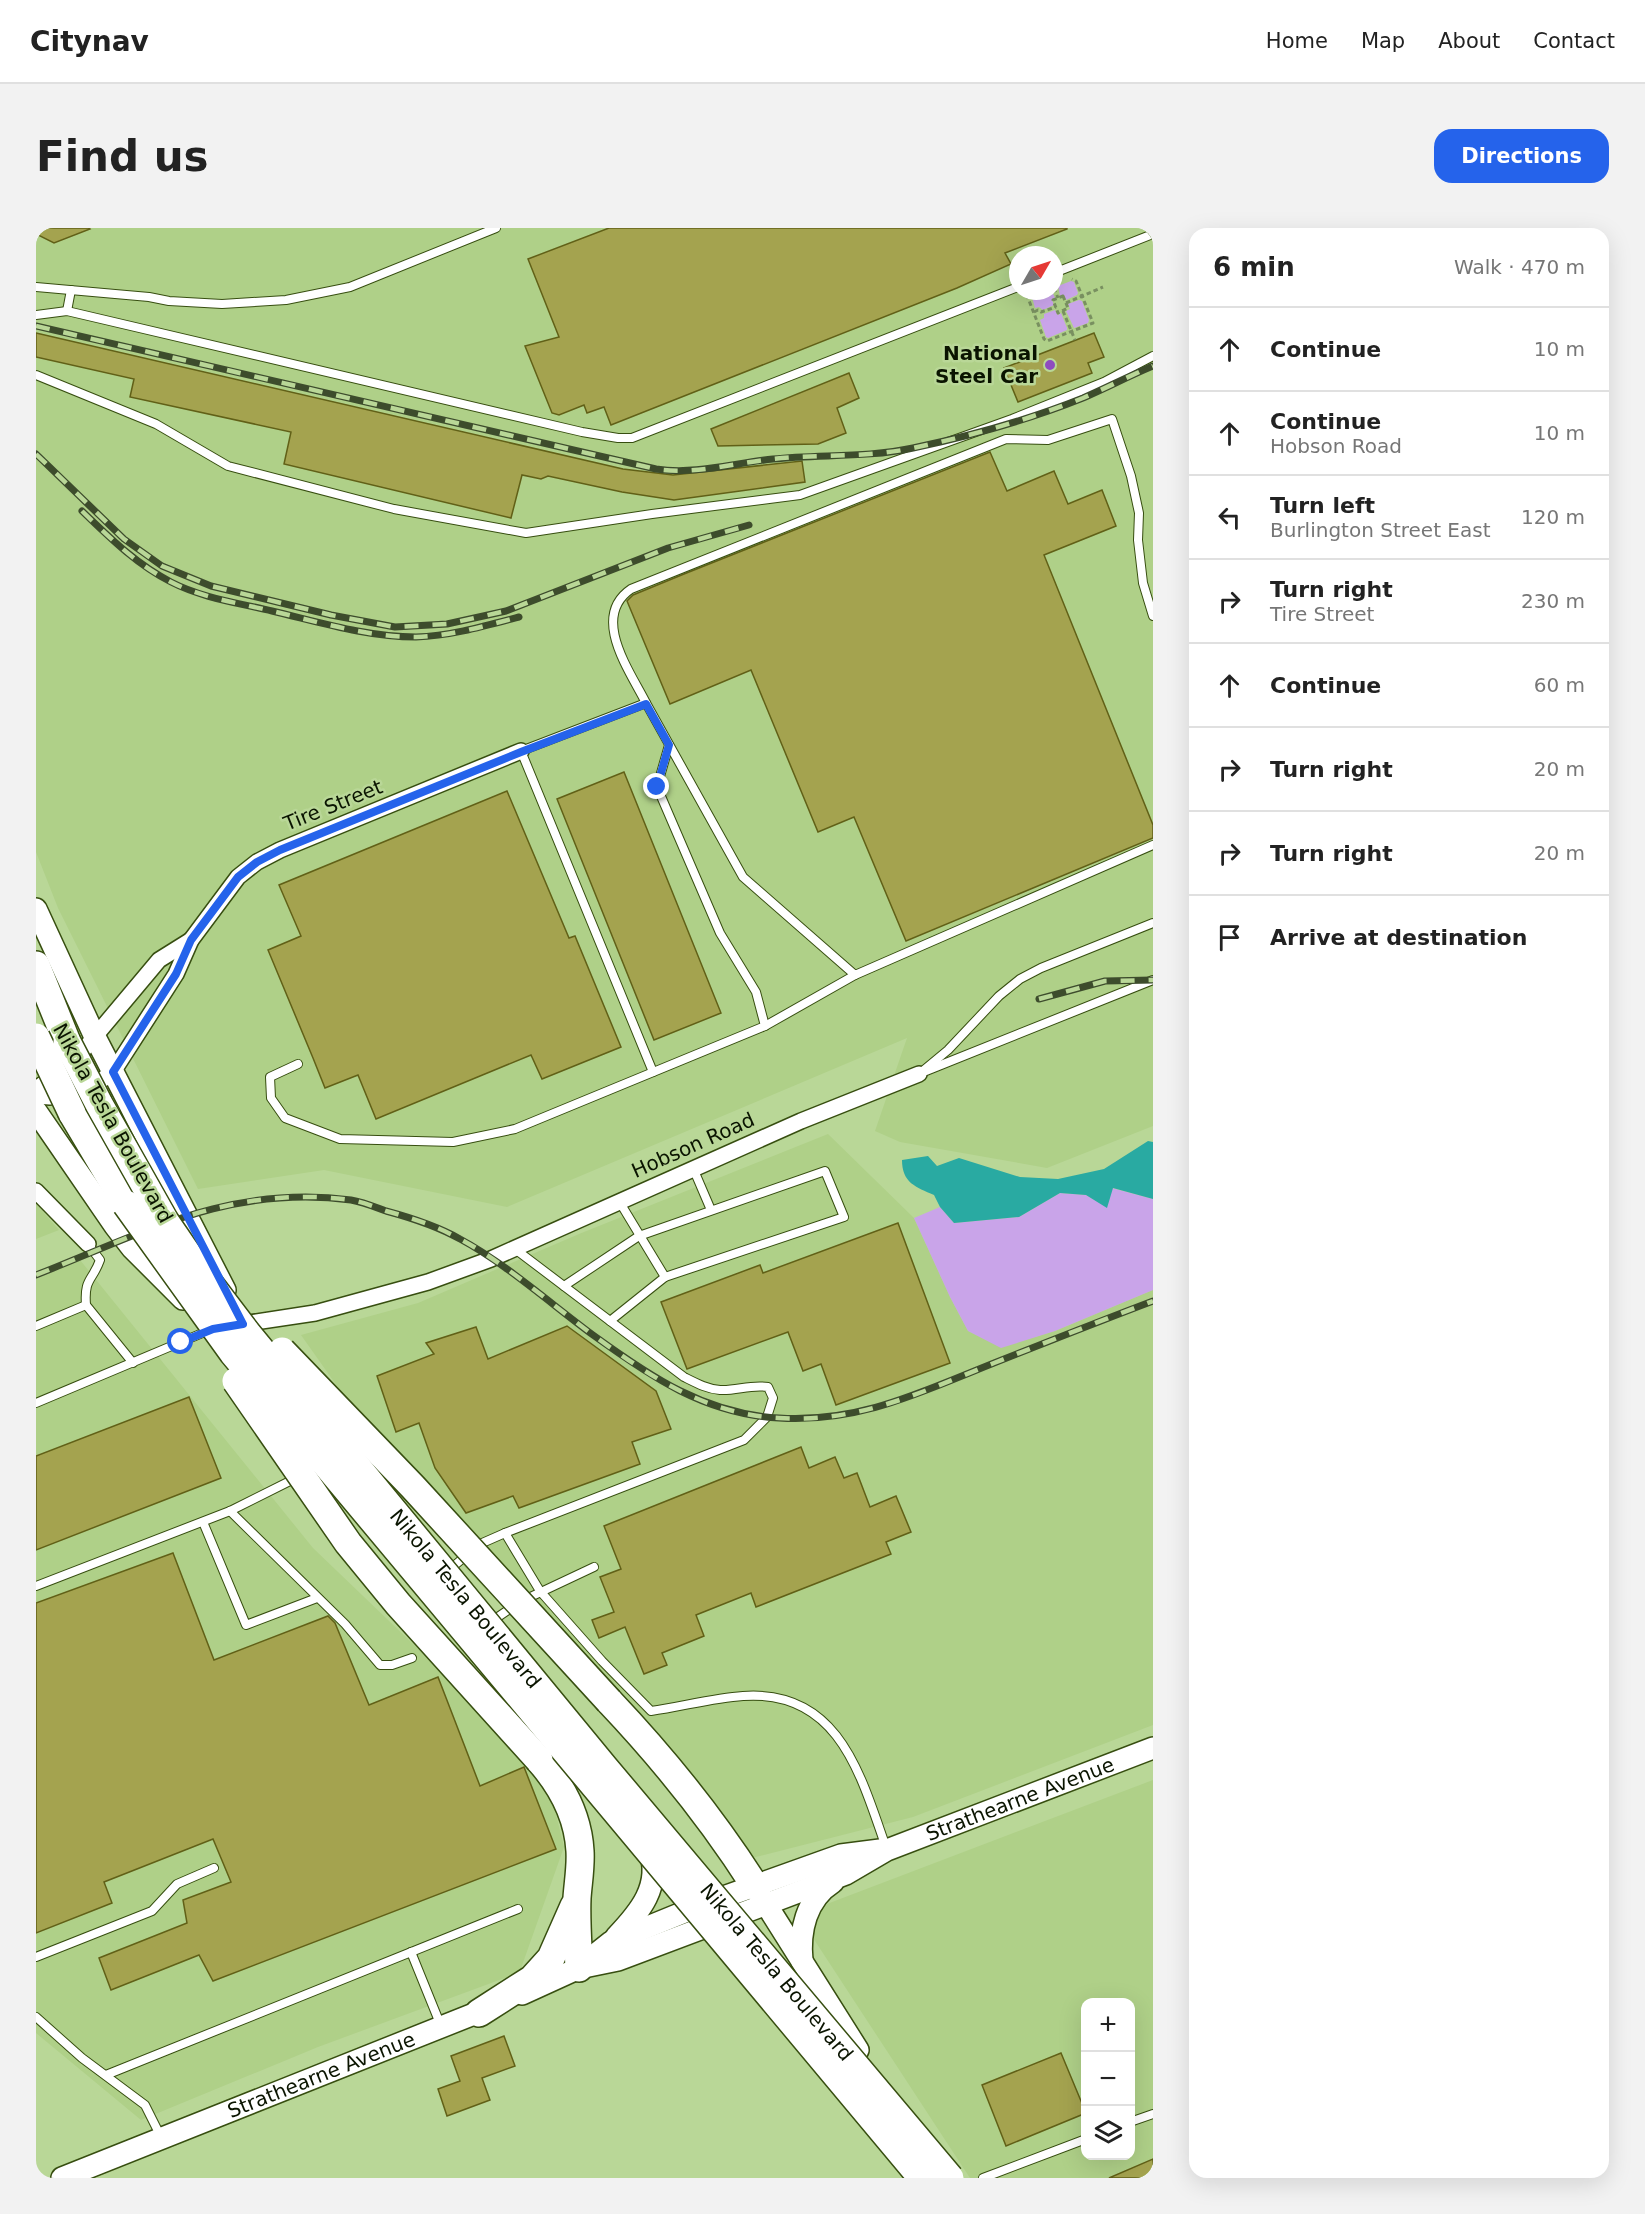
<!DOCTYPE html>
<html lang="en">
<head>
<meta charset="utf-8">
<style>
  body { margin:0; font-family:"DejaVu Sans",sans-serif; background:#f2f2f2; color:#222 }
  .controls { position:absolute; right:18px; bottom:18px; display:grid; overflow:hidden; border-radius:12px; box-shadow:0 6px 24px #0002 }
  .controls button { width:54px; height:54px; display:grid; place-items:center; padding:0; border:0; border-bottom:2px solid #e0e0e0; background:#fff; color:#222; font:30px sans-serif }
  .compass { position:absolute; left:973px; top:18px; width:54px; height:54px; border-radius:50%; background:#fff; box-shadow:0 6px 24px #0002; rotate:51deg }
  .stop { position:absolute; width:18px; height:18px; margin:-14px; border:4px solid #2563eb; border-radius:50%; background:#fff }
  .stop.end { background:#2563eb; border-color:#fff; box-shadow:0 2px 6px #0008 }
  .list { margin:0; padding:0; list-style:none }
  h2 { display:flex; justify-content:space-between; align-items:center; height:78px; margin:0; padding:0 24px; font-size:26px }
  h2 small { font-size:20px; font-weight:400; color:#767676 }
  .list li { display:grid; grid-template-columns:39px 1fr auto; gap:18px; align-items:center; box-sizing:border-box; height:84px; padding:0 24px; border-top:2px solid #e0e0e0 }
  .list b { display:block; font-size:22px; white-space:nowrap }
  .list p { margin:0; font-size:20px; white-space:nowrap; color:#767676 }
  .list em { font-size:20px; font-style:normal; color:#767676 }
  .icon { flex:none; width:33px; height:33px; fill:none; stroke:currentColor; stroke-width:2; stroke-linecap:round; stroke-linejoin:round }
  .map { position:relative; flex:none; width:1117px; height:1950px; overflow:hidden; border-radius:18px }
  header { display:flex; align-items:center; gap:36px; box-sizing:border-box; height:84px; padding:0 30px; background:#fff; border-bottom:2px solid #e0e0e0 }
  header strong { font-size:28px }
  nav { display:flex; gap:33px; margin-inline-start:auto; font-size:21px }
  .intro { display:flex; align-items:center; justify-content:space-between; box-sizing:border-box; height:144px; padding:0 36px }
  h1 { margin:0; font-size:42px }
  .button { padding:15px 27px; border-radius:18px; background:#2563eb; color:#fff; font-size:21px; font-weight:700 }
  main { display:flex; gap:36px; padding:0 36px }
  aside { flex:1; background:#fff; border-radius:18px; box-shadow:0 6px 24px #0002 }
  .map>svg:first-child { display:block }
</style>
</head>
<body>
<header>
<strong>Citynav</strong>
<nav><a>Home</a><a>Map</a><a>About</a><a>Contact</a></nav>
</header>
<div class="intro"><h1>Find us</h1><a class="button">Directions</a></div>
<main>
<div class="map">
<svg width="1117" height="1950" viewBox="0 0 1117 1950">
  <rect width="100%" height="100%" fill="#b9d797"/>
  <g fill="#afd088" fill-rule="evenodd">
    <path d="M0 0H1117V898L1011 940 864 914 839 903 871 810 471 979 288 942 162 961 22 680 0 624ZM982 27H1018V63H982Z"/>
    <polygon points="792,906 878,990 914,1069 932,1103 965,1119 1019,1103 1117,1062 1117,1497 877,1589 712,1631 431,1342 265,1107 382,1075 543,1006"/>
    <polygon points="0,976 23,1002 0,1011"/>
    <polygon points="44,1032 277,1320 476,1511 514,1562 528,1619 483,1746 466,1751 282,1819 105,1892 0,1805 0,1051"/>
    <path d="M1117 1552V1950H934L762 1687ZM1050 1774H1094V1928H1050Z"/>
  </g>
  <g fill="#c9a4e9">
    <polygon points="1035,53 1038,54 1042,65 1041,67 1030,72 1028,67 1024,68 1022,58"/>
    <polygon points="1008,63 1016,63 1019,70 1016,72 1018,77 1007,82 1003,79 999,80 996,69"/>
    <polygon points="1043,72 1046,73 1053,92 1052,95 1038,100 1030,83 1034,81 1032,76"/>
    <polygon points="1019,82 1022,87 1025,85 1031,100 1031,102 1012,110 1010,109 1004,92 1008,90 1008,86"/>
    <polygon points="1076,960 1117,971 1117,1062 1019,1103 965,1120 932,1103 914,1069 878,990 904,979 918,995 983,989 1024,965 1050,967 1071,979"/>
  </g>
  <path fill="#29aaa2" d="M1112 913 1117 914V971L1077 960 1071 980 1050 967 1024 965 983 989 918 995 904 979 898 967C880 959 866 955 866 932L892 928 901 938 923 930 984 949 1022 951 1068 941Z"/>
  <g fill="#a4a34f" stroke="#616017" stroke-width="1.5">
    <polygon points="0,0 53,0 54,1 18,15 0,6"/>
    <polygon points="573,0 1031,0 1031,1 969,25 975,36 921,60 575,197 568,179 551,185 548,177 523,187 516,185 489,118 523,109 492,31"/>
    <polygon points="0,105 587,241 637,247 766,233 769,254 638,272 586,264 512,248 505,251 486,247 475,290 248,236 255,204 94,169 98,151 0,129"/>
    <polygon points="1058,105 1068,129 1052,135 1056,145 982,174 968,140"/>
    <polygon points="813,145 823,170 801,180 810,205 782,216 682,218 675,201"/>
    <polygon points="954,224 971,263 1018,243 1032,276 1066,262 1080,298 1008,327 1117,597 1117,610 870,713 818,589 782,604 715,442 634,476 591,373 597,367 648,346"/>
    <polygon points="588,544 685,785 618,812 521,571"/>
    <polygon points="471,563 533,710 539,708 585,819 506,851 495,827 340,891 322,847 289,860 277,830 232,722 265,708 243,657"/>
    <polygon points="862,995 914,1135 800,1177 785,1136 767,1143 752,1104 651,1141 625,1074 724,1037 727,1045"/>
    <polygon points="531,1098 620,1163 635,1201 596,1214 604,1236 483,1280 477,1268 430,1285 399,1240 383,1195 360,1204 341,1148 398,1126 390,1115 440,1099 452,1131"/>
    <polygon points="153,1169 185,1250 0,1322 0,1228"/>
    <polygon points="765,1219 773,1240 799,1229 808,1250 821,1245 834,1279 860,1268 875,1304 850,1314 855,1326 720,1379 715,1365 660,1387 668,1408 626,1425 631,1437 608,1446 589,1399 563,1410 556,1392 578,1384 564,1349 585,1341 568,1298"/>
    <polygon points="137,1325 178,1432 292,1388 299,1395 333,1477 402,1449 444,1558 488,1539 520,1621 177,1753 163,1727 75,1762 63,1730 151,1695 147,1672 195,1654 177,1611 68,1654 76,1675 0,1705 0,1375"/>
    <polygon points="468,1808 479,1838 446,1850 454,1872 411,1888 402,1861 424,1853 415,1828"/>
    <polygon points="1025,1825 1050,1885 970,1918 946,1857"/>
    <polygon points="1117,1931 1117,1950 1073,1950"/>
  </g>
  <g fill="none" stroke-linecap="round" stroke-linejoin="round">
    <g stroke="#374e10" stroke-width="10">
      <g id="lane">
        <polyline points="1018,45 1117,6"/>
        <polyline points="0,59 113,69 133,73 186,76 250,72 314,59 460,0"/>
        <polyline points="31,83 35,62"/>
        <polyline points="0,87 31,83 546,204 582,210 596,210 982,59"/>
        <polyline points="0,147 120,196 192,238 358,281 490,305 616,286 764,267 976,191 1068,154 1117,128"/>
        <path d="M610 475C594 443 554 389 595 361L970 211 1012 212 1076 191 1095 248 1103 285 1102 312 1107 355 1117 388"/>
        <polyline points="729,798 819,747"/>
        <polyline points="262,836 234,849 235,870 249,890 304,911 417,914 479,901 729,798 720,764 684,705 621,559 633,517"/>
        <polyline points="890,843 1117,752"/>
        <polyline points="617,844 485,523 610,475 707,649 819,747 1117,617"/>
        <polyline points="883,846 912,822 963,768 984,751 1005,740 1117,695"/>
        <polyline points="657,940 675,982"/>
        <polyline points="583,973 629,1049"/>
        <path d="M52 1016 64 1032C56 1054 48 1050 50 1077L97 1135"/>
        <path d="M479 1021 648 1149C660 1155 671 1161 684 1162 700 1163 715 1156 732 1159L737 1170 731 1189 708 1212 469 1305 504 1363 566 1433 615 1483C645 1479 676 1470 707 1468 804 1461 825 1549 851 1622"/>
        <polyline points="528,1058 603,1008 789,943 808,989 629,1049 574,1093"/>
        <polyline points="0,1098 50,1077"/>
        <polyline points="0,1175 176,1101"/>
        <polyline points="194,1283 309,1396 344,1437 356,1437 376,1430"/>
        <polyline points="167,1294 210,1397 281,1370"/>
        <polyline points="413,1342 444,1316 469,1305"/>
        <polyline points="0,1358 194,1283 262,1249"/>
        <polyline points="488,1372 558,1339"/>
        <polyline points="456,1393 478,1378"/>
        <polyline points="375,1724 405,1798"/>
        <polyline points="0,1729 116,1683 141,1656 178,1640"/>
        <polyline points="0,1789 46,1830 109,1877 125,1909"/>
        <polyline points="70,1847 482,1681"/>
        <polyline points="1094,1894 1117,1886"/>
        <polyline points="947,1950 1050,1911"/>
      </g>
    </g>
    <g stroke="#374e10" stroke-width="18">
      <g id="street">
        <polyline points="0,861 28,841 45,825 123,732 155,712"/>
        <polyline points="0,868 14,869 36,865 60,856 77,844 140,746 155,712 202,649 221,634 244,622 485,523"/>
        <polyline points="0,963 52,1016"/>
        <polyline points="200,1097 279,1085 392,1054 455,1031 765,893 883,846"/>
      </g>
    </g>
    <g stroke="#374e10" stroke-width="24">
      <g id="secondary">
        <polyline points="0,681 59,809 189,1062"/>
        <polyline points="0,883 79,998 96,1020 147,1071"/>
        <polyline points="723,1665 822,1822"/>
        <path d="M580 1709C603 1685 627 1657 613 1621"/>
        <path d="M766 1733C763 1703 770 1671 797 1654"/>
        <polyline points="546,1737 575,1714 668,1676 805,1627 844,1622"/>
        <path id="s1" d="M486 1766 543 1740 582 1732 810 1646 851 1622 1117 1520"/>
        <path id="s2" d="M26 1950 458 1778"/>
      </g>
    </g>
    <g stroke="#374e10" stroke-width="30">
      <g id="highway">
        <polyline points="0,737 31,814"/>
        <polyline points="36,885 90,976"/>
        <path d="M573 1473C627 1530 677 1592 719 1658"/>
        <path d="M503 1532C526 1558 542 1587 544 1623 545 1639 542 1655 541 1670 540 1693 542 1717 543 1740"/>
        <polyline points="443,1785 496,1751 515,1730 538,1678"/>
      </g>
    </g>
    <g stroke="#799060" stroke-width="3" stroke-dasharray="4.5 3" stroke-linecap="butt">
      <polyline points="1018,60 1022,70"/>
      <polyline points="1000,63 995,65 992,70 1008,111 1011,113 1057,95 1040,53 1036,51"/>
      <polygon points="1027,68 1032,80 1022,85 1017,72"/>
      <polyline points="1030,75 1067,59"/>
      <polyline points="1027,83 1039,112"/>
      <polyline points="998,84 1002,82 1005,84 1020,79"/>
    </g>
    <use href="#lane" stroke="#fff" stroke-width="8"/>
    <use href="#street" stroke="#fff" stroke-width="15"/>
    <use href="#secondary" stroke="#fff" stroke-width="21"/>
    <use href="#highway" stroke="#fff" stroke-width="27"/>
    <g stroke="#3d4c2c" stroke-width="7">
      <g id="rail">
        <path d="M0 98 620 241C659 247 698 235 737 231 783 226 831 230 877 220 934 208 992 192 1047 170 1070 160 1093 148 1117 138"/>
        <polyline points="0,226 88,311 126,338 175,358 295,387 359,399 411,396 470,383 632,320 713,297"/>
        <path d="M46 283C74 310 100 336 135 354 166 370 203 375 236 383 283 394 331 409 380 409 414 408 449 398 483 389"/>
        <polyline points="1003,771 1069,753 1117,752"/>
        <path d="M0 1047C107 1005 195 956 315 972 327 974 339 979 350 983 376 990 401 998 424 1011 469 1035 515 1076 557 1107 615 1149 669 1186 743 1190 824 1195 885 1164 958 1135 1011 1114 1064 1093 1117 1073"/>
      </g>
    </g>
    <use href="#rail" stroke="#b9d797" stroke-width="4.5" stroke-dasharray="14" stroke-linecap="butt"/>
    <g stroke="#374e10" stroke-width="30" stroke-linecap="butt">
      <g id="highway-bridge">
        <polyline points="0,809 36,885"/>
        <path id="s3" d="M31 814 63 876 129 993 157 1034 211 1105 569 1540 914 1950"/>
        <polyline points="90,976 197,1125 886,1950"/>
        <polyline points="246,1123 377,1259 573,1473"/>
        <polyline points="200,1153 312,1315 362,1376 503,1532"/>
      </g>
    </g>
    <use href="#highway-bridge" stroke="#fff" stroke-width="27"/>
  </g>
  <g fill="none" stroke-linecap="round" stroke-linejoin="round">
    <polyline stroke="#2563eb" stroke-width="8" points="145,1114 177,1101 207,1096 77,844 140,746 155,712 202,649 221,634 244,622 485,524 610,476 633,517 621,559"/>
  </g>
  <circle fill="#8f4bbf" stroke="#b9d797" stroke-width="2" cx="1014" cy="137" r="6"/>
  <g text-anchor="middle" dominant-baseline="central" stroke-width="5" stroke-linejoin="round" paint-order="stroke">
    <g font-size="20" font-weight="bold" fill="#0a1400" stroke="#b9d797" text-anchor="end">
      <text x="1002" y="125">National<tspan x="1002" dy="23">Steel Car</tspan></text>
    </g>
    <g font-size="20" fill="#0a1400" stroke="#b9d797">
      <text transform="translate(297 577) rotate(-22)">Tire Street</text>
      <text transform="translate(77 895) rotate(61)">Nikola Tesla Boulevard</text>
      <text transform="translate(657 917) rotate(-24)">Hobson Road</text>
      <text stroke="none"><textPath href="#s3" startOffset="687">Nikola Tesla Boulevard</textPath></text>
      <text stroke="none"><textPath href="#s1" startOffset="536">Strathearne Avenue</textPath></text>
      <text stroke="none"><textPath href="#s3" startOffset="1173">Nikola Tesla Boulevard</textPath></text>
      <text stroke="none"><textPath href="#s2" startOffset="279">Strathearne Avenue</textPath></text>
    </g>
  </g>
</svg>
<div class="controls">
<button>+</button>
<button>−</button>
<button><svg class="icon" aria-label="layers" viewBox="0 0 24 24"><path d="M12 4l9 5-9 5-9-5zM3 14l9 5 9-5"/></svg></button>
</div>
<svg class="compass" viewBox="-18 -18 36 36"><path d="M0-13l5 13h-10z" fill="#e53935"/><path d="M0 13l5-13h-10z" fill="#767676"/></svg>
<div class="stop" style="left:145px;top:1114px"></div>
<div class="stop end" style="left:621px;top:559px"></div>
</div>
<aside>
<h2>6 min<small>Walk · 470 m</small></h2>
<ul class="list">
<li><svg class="icon" aria-label="ahead" viewBox="0 0 24 24"><path d="M12 20V5M6 11l6-6 6 6"/></svg><div><b>Continue</b></div><em>10 m</em></li>
<li><svg class="icon" aria-label="ahead" viewBox="0 0 24 24"><path d="M12 20V5M6 11l6-6 6 6"/></svg><div><b>Continue</b><p>Hobson Road</p></div><em>10 m</em></li>
<li><svg class="icon" aria-label="left" viewBox="0 0 24 24"><path d="M17 20v-9H6M10 6l-5 5 5 5"/></svg><div><b>Turn left</b><p>Burlington Street East</p></div><em>120 m</em></li>
<li><svg class="icon" aria-label="right" viewBox="0 0 24 24"><path d="M7 20v-9h11M14 6l5 5-5 5"/></svg><div><b>Turn right</b><p>Tire Street</p></div><em>230 m</em></li>
<li><svg class="icon" aria-label="ahead" viewBox="0 0 24 24"><path d="M12 20V5M6 11l6-6 6 6"/></svg><div><b>Continue</b></div><em>60 m</em></li>
<li><svg class="icon" aria-label="right" viewBox="0 0 24 24"><path d="M7 20v-9h11M14 6l5 5-5 5"/></svg><div><b>Turn right</b></div><em>20 m</em></li>
<li><svg class="icon" aria-label="right" viewBox="0 0 24 24"><path d="M7 20v-9h11M14 6l5 5-5 5"/></svg><div><b>Turn right</b></div><em>20 m</em></li>
<li><svg class="icon" aria-label="arrive" viewBox="0 0 24 24"><path d="M6 21V4h12l-3 4 3 4H6"/></svg><div><b>Arrive at destination</b></div></li>
</ul>
</aside>
</main>
</body>
</html>
